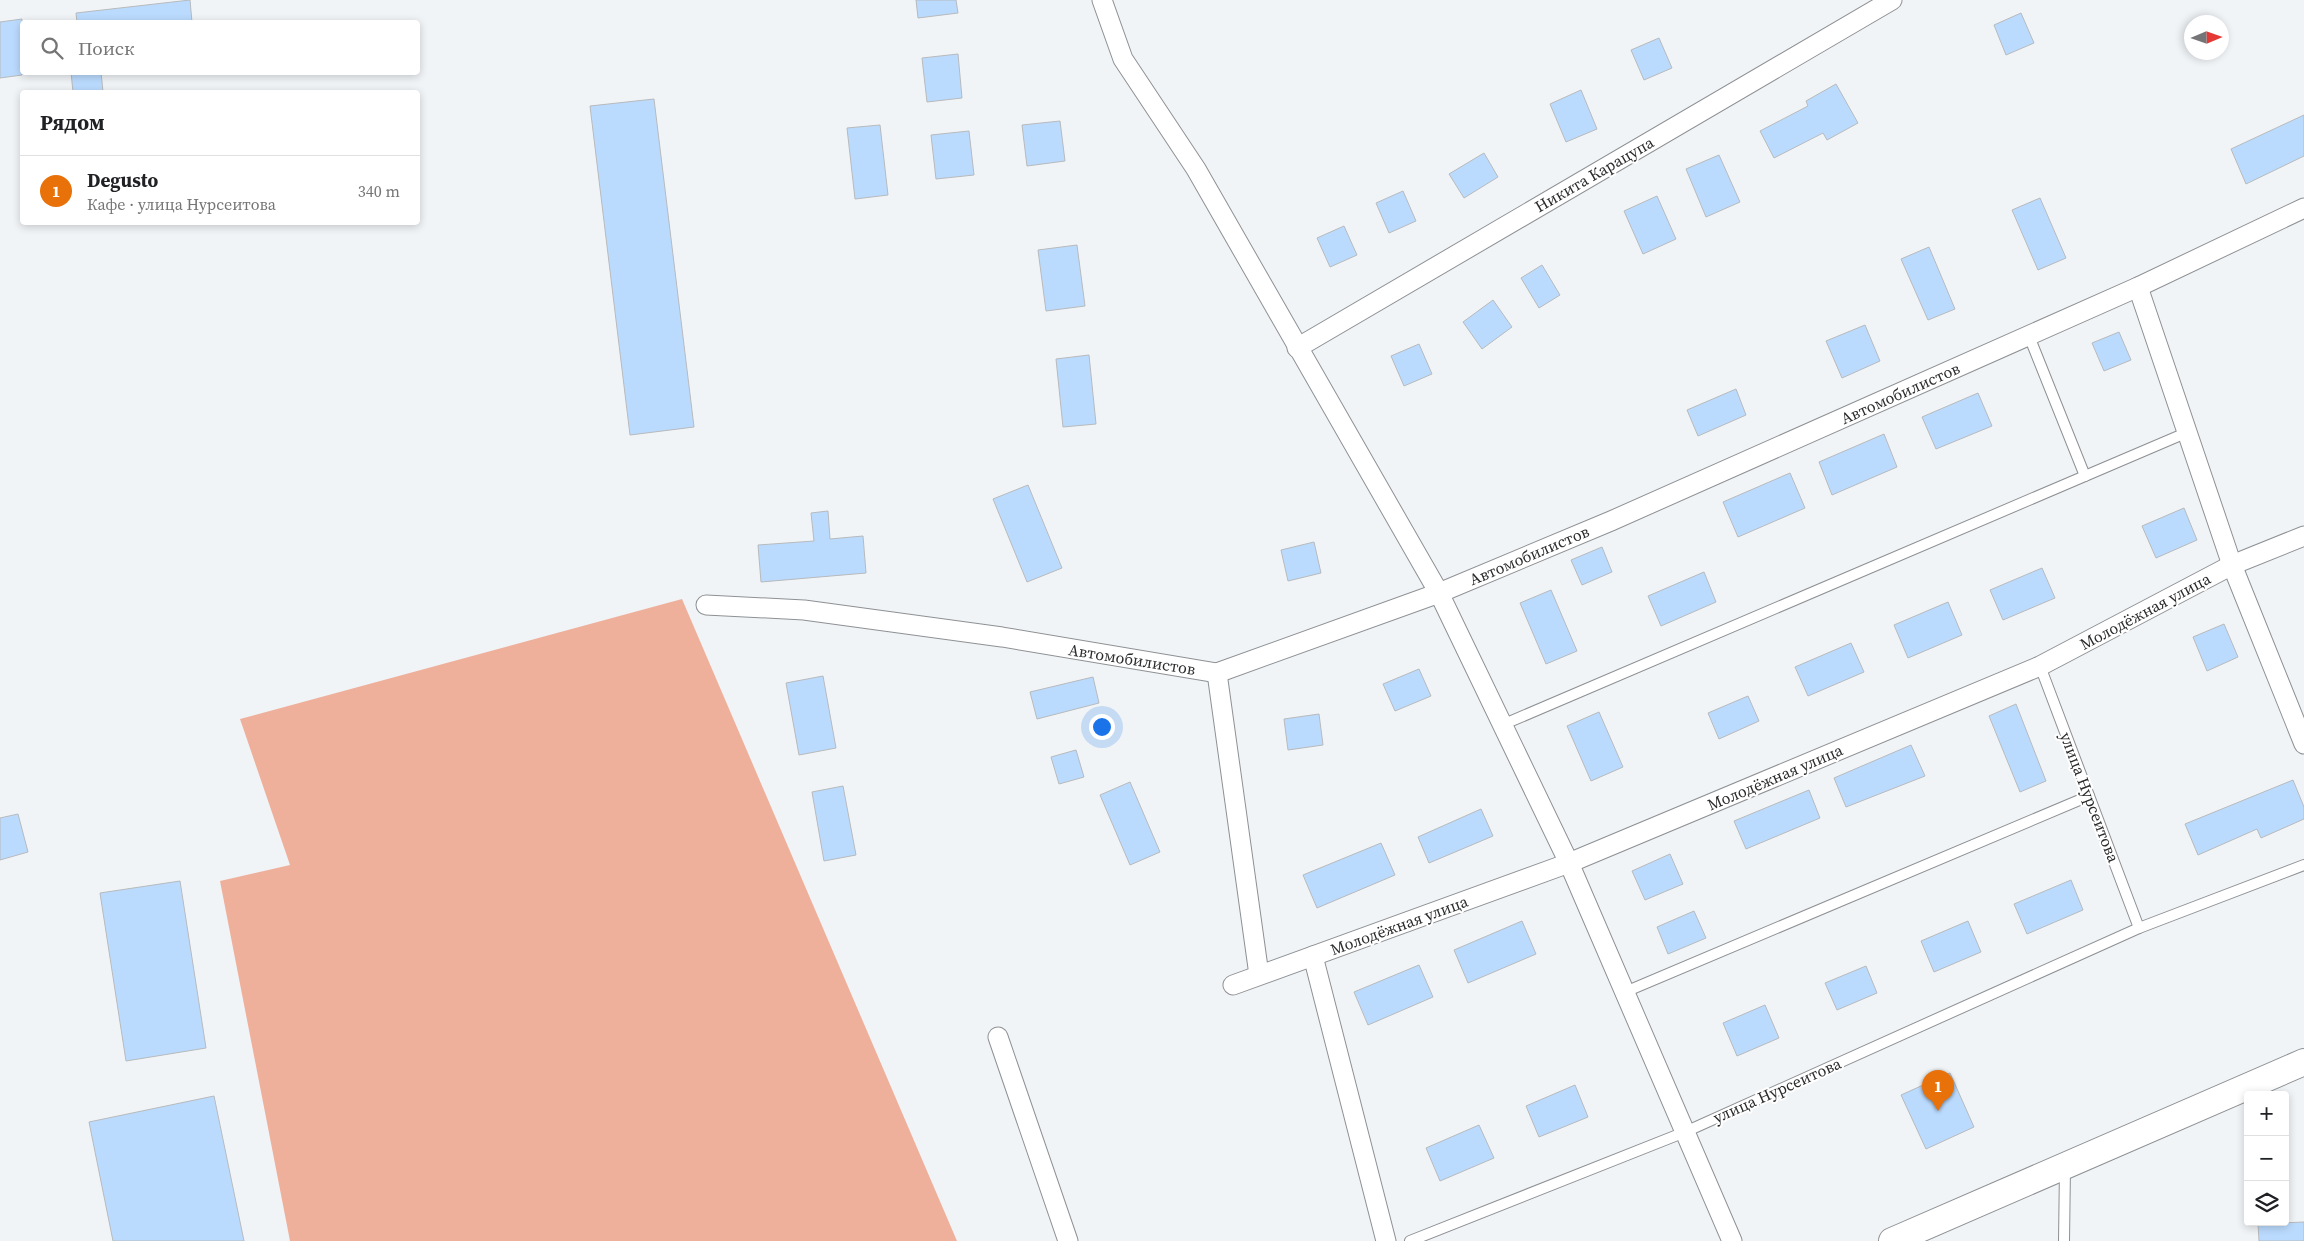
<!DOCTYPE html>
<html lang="ru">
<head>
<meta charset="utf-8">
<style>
  body { margin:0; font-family:"Source Serif 4",serif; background:#f2f2f2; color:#202124 }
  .controls { position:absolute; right:15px; bottom:15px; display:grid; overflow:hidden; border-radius:5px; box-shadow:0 2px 8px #0003 }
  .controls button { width:45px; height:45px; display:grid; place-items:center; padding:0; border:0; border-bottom:1px solid #e0e0e0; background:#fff; color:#202124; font:25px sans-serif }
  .compass { position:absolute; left:2184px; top:15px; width:45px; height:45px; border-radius:50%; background:#fff; box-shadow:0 2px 8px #0003; rotate:88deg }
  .you { position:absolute; left:1101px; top:726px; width:18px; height:18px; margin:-12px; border:4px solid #fff; border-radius:50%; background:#1a73e8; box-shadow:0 0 0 8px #1a73e833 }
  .badge { display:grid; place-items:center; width:32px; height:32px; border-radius:50%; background:#d14b12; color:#fff; font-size:16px; font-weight:700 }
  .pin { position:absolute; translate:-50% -41px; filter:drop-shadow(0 1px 2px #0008) }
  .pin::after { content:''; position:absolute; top:26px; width:18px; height:15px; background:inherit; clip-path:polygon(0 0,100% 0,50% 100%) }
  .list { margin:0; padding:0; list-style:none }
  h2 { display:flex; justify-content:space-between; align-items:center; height:65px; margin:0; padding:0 20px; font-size:21px }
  h2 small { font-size:16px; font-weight:400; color:#757577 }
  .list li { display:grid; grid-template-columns:32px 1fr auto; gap:15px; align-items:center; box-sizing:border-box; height:70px; padding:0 20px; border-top:1px solid #e0e0e0 }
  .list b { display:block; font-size:19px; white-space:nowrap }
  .list p { margin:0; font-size:16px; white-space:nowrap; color:#757577 }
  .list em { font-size:16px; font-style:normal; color:#757577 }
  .icon { flex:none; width:28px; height:28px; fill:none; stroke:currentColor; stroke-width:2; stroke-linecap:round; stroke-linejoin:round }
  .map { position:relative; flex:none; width:2304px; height:1241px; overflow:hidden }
  .search { position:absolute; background:#fff; box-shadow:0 2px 8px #0003; left:20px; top:20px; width:400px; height:55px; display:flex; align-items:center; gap:12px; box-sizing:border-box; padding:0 18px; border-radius:5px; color:#757577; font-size:19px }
  .panel { position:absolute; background:#fff; box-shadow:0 2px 8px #0003; left:20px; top:90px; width:400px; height:135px; border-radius:5px }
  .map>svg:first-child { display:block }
</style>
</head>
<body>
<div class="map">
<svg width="2304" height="1241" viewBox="0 0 2304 1241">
  <rect width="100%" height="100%" fill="#f1f4f7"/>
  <polygon fill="#efb09b" points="682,599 957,1241 290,1241 220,881 290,865 240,719"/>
  <g fill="#bbdbfe" stroke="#b7babd">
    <polygon points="190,0 192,22 77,22 76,13"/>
    <polygon points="916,0 956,0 958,13 918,18"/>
    <polygon points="2021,13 2034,43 2006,55 1994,25"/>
    <polygon points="22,19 22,75 0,78 0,22"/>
    <polygon points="1659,38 1672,68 1644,80 1631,50"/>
    <polygon points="958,54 962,98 927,102 922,58"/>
    <polygon points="71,72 101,72 103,92 73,92"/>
    <polygon points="1836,84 1858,123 1827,140 1823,133 1774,158 1760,131 1808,106 1806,101"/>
    <polygon points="1581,90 1597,129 1566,142 1550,104"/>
    <polygon points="654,99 694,427 630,435 590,106"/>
    <polygon points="2304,115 2304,156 2246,184 2231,149"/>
    <polygon points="1060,121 1065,161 1027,166 1022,125"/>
    <polygon points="880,125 888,195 855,199 847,128"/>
    <polygon points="969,131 974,175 936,179 931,135"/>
    <polygon points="1484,153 1498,177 1464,198 1449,174"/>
    <polygon points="1719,155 1740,202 1706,217 1686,169"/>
    <polygon points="1403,191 1416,221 1389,233 1376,203"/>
    <polygon points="1657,196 1676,239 1643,254 1624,211"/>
    <polygon points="2040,198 2066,258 2038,270 2012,210"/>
    <polygon points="1344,226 1357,255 1330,267 1317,238"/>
    <polygon points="1077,245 1085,306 1046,311 1038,250"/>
    <polygon points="1929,247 1955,309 1928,320 1901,259"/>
    <polygon points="1542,265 1560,295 1539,308 1521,278"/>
    <polygon points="1493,300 1512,327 1482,349 1463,322"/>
    <polygon points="1865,325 1880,361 1842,378 1826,341"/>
    <polygon points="2119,332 2131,360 2104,371 2092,343"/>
    <polygon points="1419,344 1432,374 1404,386 1391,356"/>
    <polygon points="1089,355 1096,424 1063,427 1056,359"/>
    <polygon points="1736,389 1746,415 1698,436 1687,410"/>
    <polygon points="1978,393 1992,426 1936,449 1922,417"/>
    <polygon points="1884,434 1897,467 1832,495 1819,462"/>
    <polygon points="1790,473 1805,508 1738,537 1723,502"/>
    <polygon points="1028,485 1062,568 1027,582 993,499"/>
    <polygon points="2184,508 2197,540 2156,558 2142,526"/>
    <polygon points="828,511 830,539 863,536 866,573 761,582 758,545 814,541 811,513"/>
    <polygon points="1314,542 1321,573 1288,581 1281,550"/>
    <polygon points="1602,547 1612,572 1582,585 1571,560"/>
    <polygon points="2042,568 2055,598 2003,620 1990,590"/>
    <polygon points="1704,572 1716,602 1661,626 1648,596"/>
    <polygon points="1551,590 1577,651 1546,664 1520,603"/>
    <polygon points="1948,602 1962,635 1908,658 1894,625"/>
    <polygon points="2224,624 2238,657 2207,671 2193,637"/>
    <polygon points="1851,643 1864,672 1808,696 1795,667"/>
    <polygon points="1419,669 1431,696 1395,711 1383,684"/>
    <polygon points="823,676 836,748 799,755 786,683"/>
    <polygon points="1093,677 1099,703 1037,719 1030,692"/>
    <polygon points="1748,696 1759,721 1719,739 1708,713"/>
    <polygon points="2016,704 2046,781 2020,792 1989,716"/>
    <polygon points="1599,712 1623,767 1591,781 1567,726"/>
    <polygon points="1319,714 1323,745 1288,750 1284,719"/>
    <polygon points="1911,745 1925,776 1846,807 1834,778"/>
    <polygon points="1076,750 1084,777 1059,784 1051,757"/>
    <polygon points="2293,780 2304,807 2304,819 2261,838 2257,829 2198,855 2185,824"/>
    <polygon points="1130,782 1160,852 1130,865 1100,795"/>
    <polygon points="843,786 856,855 824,861 812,792"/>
    <polygon points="1809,790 1820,818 1746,849 1734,821"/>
    <polygon points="1481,809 1493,836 1429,863 1418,837"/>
    <polygon points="18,814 28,852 0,860 0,818"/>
    <polygon points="1381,843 1395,875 1317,908 1303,875"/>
    <polygon points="1670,854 1683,884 1645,900 1632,871"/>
    <polygon points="2071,880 2083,910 2027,934 2014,904"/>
    <polygon points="180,881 206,1048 126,1061 100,893"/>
    <polygon points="1694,911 1706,938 1668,954 1657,927"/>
    <polygon points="1522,921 1536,954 1468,983 1454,950"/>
    <polygon points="1968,921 1981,952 1934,972 1921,941"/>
    <polygon points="1419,965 1433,997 1368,1025 1354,992"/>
    <polygon points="1866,966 1877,993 1837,1010 1825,983"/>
    <polygon points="1765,1005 1779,1038 1737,1056 1723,1023"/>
    <polygon points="1950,1073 1974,1127 1926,1149 1901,1095"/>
    <polygon points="1575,1085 1588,1117 1539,1137 1526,1106"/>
    <polygon points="214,1096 244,1241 113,1241 89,1122"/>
    <polygon points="1479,1125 1494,1158 1440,1181 1426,1148"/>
    <polygon points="2304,1222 2304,1241 2259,1241 2258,1224"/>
  </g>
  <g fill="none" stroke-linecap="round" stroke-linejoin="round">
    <g stroke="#8e9194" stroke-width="12">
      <g id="service">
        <polyline points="2029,336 2085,476"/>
        <polyline points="1502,725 2188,432"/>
        <polyline points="2139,928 2304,865"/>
        <polyline points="1625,992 2089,796"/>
        <polyline points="1410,1241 1685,1132 2139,928 2040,666"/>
        <polyline points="2064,1241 2065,1167"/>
      </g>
    </g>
    <g stroke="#8e9194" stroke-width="21">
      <g id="minor">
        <polyline points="1102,0 1123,59 1196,169 1439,593 1569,863 1732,1241"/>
        <polyline points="2138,287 2232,565 2304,744"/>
        <polyline points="1297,348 1892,0"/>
        <polyline points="706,605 804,610 1002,637 1217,673 1439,593 1611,521 2138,287 2304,208"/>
        <polyline points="1217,673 1259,975"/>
        <polyline points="1313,956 1386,1241"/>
        <polyline points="1233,985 1569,863 2040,666 2232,565 2304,536"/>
        <polyline points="998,1037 1068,1241"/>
      </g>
    </g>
    <g stroke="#8e9194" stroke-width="28">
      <polyline id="secondary" points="1892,1241 2304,1062"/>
    </g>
    <use href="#service" stroke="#fff" stroke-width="10"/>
    <use href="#minor" stroke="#fff" stroke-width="19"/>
    <use href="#secondary" stroke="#fff" stroke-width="26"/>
  </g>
  <g text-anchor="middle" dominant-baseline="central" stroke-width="4" stroke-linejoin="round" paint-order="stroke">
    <g font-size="16" fill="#2a2b2c" stroke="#fff">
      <text transform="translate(1594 174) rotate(-30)">Никита Карацупа</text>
      <text transform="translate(1900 393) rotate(-24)">Автомобилистов</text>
      <text transform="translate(1529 555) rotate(-23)">Автомобилистов</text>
      <text transform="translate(2145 611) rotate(-28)">Молодёжная улица</text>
      <text transform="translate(1132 659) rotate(9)">Автомобилистов</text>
      <text transform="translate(1775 777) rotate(-23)">Молодёжная улица</text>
      <text transform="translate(2090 797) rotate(69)">улица Нурсеитова</text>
      <text transform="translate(1399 925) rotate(-20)">Молодёжная улица</text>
      <text transform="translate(1777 1090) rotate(-24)">улица Нурсеитова</text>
    </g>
  </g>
</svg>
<div class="controls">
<button>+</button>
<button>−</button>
<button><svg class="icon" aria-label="layers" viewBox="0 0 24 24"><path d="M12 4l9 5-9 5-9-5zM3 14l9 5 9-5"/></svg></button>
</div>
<svg class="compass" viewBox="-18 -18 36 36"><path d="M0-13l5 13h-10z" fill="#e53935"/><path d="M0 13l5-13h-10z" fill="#757577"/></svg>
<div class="you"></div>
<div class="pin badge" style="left:1938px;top:1111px;background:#e8710a">1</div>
<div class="search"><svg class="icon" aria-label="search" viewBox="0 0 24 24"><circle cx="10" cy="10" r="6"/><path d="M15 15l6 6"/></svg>Поиск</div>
<section class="panel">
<h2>Рядом<small></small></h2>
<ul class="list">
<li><span class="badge" style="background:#e8710a">1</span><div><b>Degusto</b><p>Кафе · улица Нурсеитова</p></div><em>340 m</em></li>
</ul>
</section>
</div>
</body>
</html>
